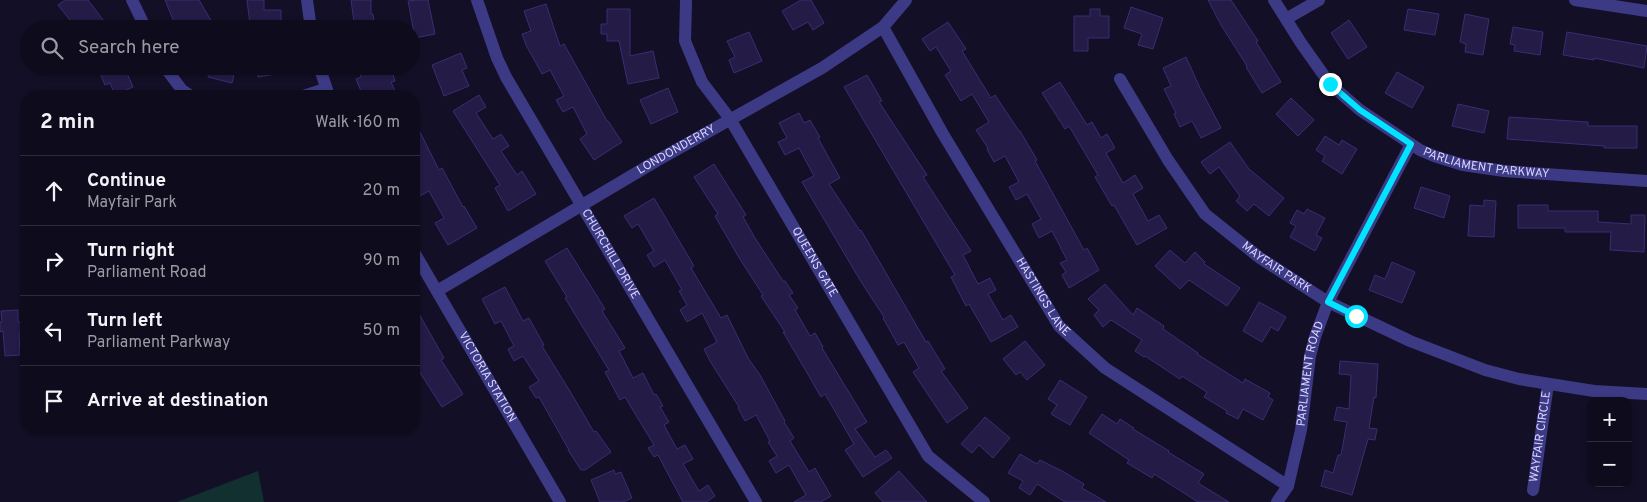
<!DOCTYPE html>
<html lang="en">
<head>
<meta charset="utf-8">
<style>
  body { margin:0; font-family:Overpass,sans-serif; background:#171425; color:#f1f3f6 }
  .controls { position:absolute; right:15px; bottom:15px; display:grid; overflow:hidden; border-radius:10px; box-shadow:0 1px 4px #0004 }
  .controls button { width:45px; height:45px; display:grid; place-items:center; padding:0; border:0; border-bottom:1px solid #2e2b3b; background:#0e0b1c; color:#f1f3f6; font:25px sans-serif }
  .stop { position:absolute; width:15px; height:15px; margin:-11px; border:4px solid #00e5ff; border-radius:50%; background:#fff }
  .stop.end { background:#00e5ff; border-color:#fff; box-shadow:0 1px 5px #0008 }
  .list { margin:0; padding:0; list-style:none }
  h2 { display:flex; justify-content:space-between; align-items:center; height:65px; margin:0; padding:0 20px; font-size:21px }
  h2 small { font-size:16px; font-weight:400; color:#9b9ba3 }
  .list li { display:grid; grid-template-columns:32px 1fr auto; gap:15px; align-items:center; box-sizing:border-box; height:70px; padding:0 20px; border-top:1px solid #2e2b3b }
  .list b { display:block; font-size:19px; white-space:nowrap }
  .list p { margin:0; font-size:16px; white-space:nowrap; color:#9b9ba3 }
  .list em { font-size:16px; font-style:normal; color:#9b9ba3 }
  .icon { flex:none; width:28px; height:28px; fill:none; stroke:currentColor; stroke-width:2; stroke-linecap:round; stroke-linejoin:round }
  .map { position:relative; flex:none; width:1647px; height:502px; overflow:hidden }
  .search { position:absolute; background:#0e0b1c; box-shadow:0 1px 4px #0004; left:20px; top:20px; width:400px; height:55px; display:flex; align-items:center; gap:12px; box-sizing:border-box; padding:0 18px; border-radius:28px; color:#9b9ba3; font-size:19px }
  .panel { position:absolute; background:#0e0b1c; box-shadow:0 1px 4px #0004; left:20px; top:90px; width:400px; height:345px; border-radius:20px }
  .map>svg:first-child { display:block }
</style>
</head>
<body>
<div class="map">
<svg width="1647" height="502" viewBox="0 0 1647 502">
  <rect width="100%" height="100%" fill="#130f26"/>
  <polygon fill="#12302f" points="258,471 264,502 177,502"/>
  <g fill="#241b47" stroke="#3b2d73">
    <polygon points="65,0 88,0 110,29 77,29 58,5"/>
    <polygon points="165,0 199,0 216,29 177,29"/>
    <polygon points="247,0 264,0 264,10 281,10 281,25 250,25"/>
    <polygon points="351,0 371,0 371,14 373,14 375,29 355,29"/>
    <polygon points="416,0 428,0 435,34 415,38 408,1"/>
    <polygon points="801,0 811,0 824,23 813,30 808,22 793,30 782,11"/>
    <polygon points="1208,0 1231,0 1258,41 1256,42 1281,82 1262,93 1246,67 1247,66 1221,25"/>
    <polygon points="546,4 560,46 564,44 607,121 608,121 622,142 594,160 580,139 587,134 573,107 563,112 556,100 564,96 550,70 542,74 526,45 522,34 531,31 524,11"/>
    <polygon points="1131,7 1163,18 1153,49 1138,45 1142,34 1124,28"/>
    <polygon points="607,9 630,9 630,56 653,51 659,78 628,84 619,41 607,41 607,34 601,34 601,24 607,24"/>
    <polygon points="1090,9 1100,9 1100,16 1109,16 1109,38 1088,38 1088,51 1074,51 1074,16 1090,16"/>
    <polygon points="1408,9 1439,14 1435,35 1404,30"/>
    <polygon points="1465,14 1489,19 1483,55 1465,52 1466,44 1460,42"/>
    <polygon points="1349,20 1367,47 1348,59 1331,33"/>
    <polygon points="948,22 966,49 962,51 991,98 995,95 1019,131 1020,131 1037,160 1035,161 1084,250 1087,248 1099,270 1069,288 1062,275 1066,272 1060,263 1067,260 1052,231 1039,238 1032,224 1041,219 1027,194 1016,200 1009,187 1019,182 1005,156 994,162 987,149 988,148 976,130 989,122 972,94 961,101 945,75 951,71 936,47 930,51 922,39"/>
    <polygon points="1513,27 1543,32 1540,55 1514,51 1515,45 1510,44"/>
    <polygon points="749,32 762,61 734,73 729,60 735,57 727,41"/>
    <polygon points="1567,32 1647,46 1644,68 1594,58 1594,60 1563,55"/>
    <polygon points="461,53 467,68 462,70 469,86 444,96 432,65"/>
    <polygon points="1186,57 1200,88 1221,128 1201,138 1192,121 1180,127 1174,114 1176,113 1164,89 1171,86 1163,68"/>
    <polygon points="97,66 124,66 133,87 115,95 110,83 105,85"/>
    <polygon points="211,66 236,66 232,83 208,77"/>
    <polygon points="256,66 289,66 289,72 258,77"/>
    <polygon points="357,66 390,66 395,81 391,82 397,96 363,96 356,79 361,77"/>
    <polygon points="1397,72 1424,87 1412,108 1385,93"/>
    <polygon points="867,75 882,101 879,102 927,175 923,177 971,251 963,255 978,284 990,278 996,290 988,294 1003,320 1011,315 1018,327 991,342 969,304 966,306 951,277 955,275 844,87"/>
    <polygon points="1060,82 1087,125 1092,122 1101,138 1107,134 1115,148 1106,153 1123,183 1135,175 1143,188 1133,194 1148,221 1159,215 1167,228 1137,245 1114,205 1112,206 1095,177 1098,175 1069,126 1065,129 1042,93"/>
    <polygon points="668,88 678,112 651,124 640,100"/>
    <polygon points="479,95 486,107 476,113 493,139 501,134 509,146 501,151 517,175 522,171 536,194 508,211 495,188 500,185 453,111"/>
    <polygon points="1291,98 1314,120 1298,136 1276,114"/>
    <polygon points="1458,104 1489,111 1484,133 1452,126"/>
    <polygon points="799,113 804,123 810,120 820,137 818,138 840,178 829,184 860,231 861,230 926,342 928,341 945,369 941,371 968,408 947,423 913,372 919,368 904,342 898,345 883,318 884,317 860,280 802,182 814,176 799,148 785,155 778,142 787,138 779,123"/>
    <polygon points="1509,117 1588,122 1588,126 1637,126 1637,148 1604,148 1604,146 1507,139"/>
    <polygon points="414,120 439,170 442,168 463,207 464,206 477,228 448,245 435,223 444,218 429,191 418,197 414,189"/>
    <polygon points="1325,136 1339,145 1342,140 1357,149 1342,174 1322,161 1325,156 1316,150"/>
    <polygon points="1230,142 1249,169 1284,198 1269,216 1254,204 1247,211 1236,201 1240,196 1219,167 1210,174 1201,162"/>
    <polygon points="714,164 746,215 743,217 755,238 783,281 785,281 793,293 789,295 798,308 795,310 810,336 815,333 823,347 822,348 867,422 855,429 875,457 886,450 892,458 863,477 845,450 854,444 825,394 821,397 806,371 783,332 785,332 761,296 763,295 738,256 715,216 718,214 694,177"/>
    <polygon points="1421,187 1450,196 1444,218 1414,208"/>
    <polygon points="654,198 694,266 691,268 721,318 727,315 748,358 760,375 785,421 784,422 794,438 790,441 809,472 815,468 831,496 821,502 794,502 806,495 789,465 776,473 769,461 777,456 768,442 770,441 756,415 745,421 738,408 739,407 710,361 704,349 717,342 702,313 687,322 680,310 687,305 679,291 682,290 665,260 654,267 647,255 654,251 638,224 632,228 624,216"/>
    <polygon points="1484,200 1496,201 1494,237 1468,236 1470,205 1484,206"/>
    <polygon points="1518,205 1548,205 1548,211 1598,211 1598,222 1631,224 1631,215 1645,215 1644,252 1610,250 1611,232 1565,232 1565,228 1518,228"/>
    <polygon points="1307,209 1325,218 1316,235 1322,238 1315,251 1290,237 1296,226 1290,223 1297,210 1304,214"/>
    <polygon points="567,248 605,309 602,311 625,348 619,351 633,378 643,373 654,395 656,394 663,406 660,407 669,422 664,425 677,449 685,445 693,459 683,464 699,491 708,485 715,496 706,502 683,502 658,455 654,457 648,448 654,445 625,397 620,400 605,372 609,370 565,298 567,297 545,261"/>
    <polygon points="1170,250 1185,263 1195,252 1205,262 1204,264 1240,288 1227,306 1189,280 1180,289 1155,266"/>
    <polygon points="1392,262 1415,272 1402,303 1369,290 1375,275 1385,279"/>
    <polygon points="1105,284 1133,315 1137,308 1164,326 1163,329 1198,353 1197,354 1243,383 1245,379 1270,393 1268,397 1273,400 1263,420 1243,409 1238,419 1226,413 1227,411 1204,397 1207,392 1182,376 1180,379 1145,356 1144,357 1135,351 1142,340 1111,320 1103,327 1094,315 1099,310 1088,299"/>
    <polygon points="505,287 523,321 529,318 544,345 542,346 571,393 594,432 596,431 611,452 585,470 581,470 568,450 569,450 539,397 536,398 529,387 539,381 523,356 514,361 508,349 514,346 501,321 495,324 482,299"/>
    <polygon points="1259,302 1286,317 1278,331 1271,327 1262,342 1243,331"/>
    <polygon points="414,305 444,358 441,360 463,394 442,407 419,371 414,374"/>
    <polygon points="18,310 18,322 25,322 26,332 19,333 20,355 5,356 3,331 0,332 0,322 2,322 1,311"/>
    <polygon points="1025,341 1045,365 1027,380 1020,372 1016,375 1003,359"/>
    <polygon points="1340,361 1378,364 1376,398 1374,397 1369,428 1377,429 1375,440 1368,439 1352,495 1321,486 1325,470 1333,473 1338,455 1341,455 1347,422 1334,420 1337,407 1349,409 1351,375 1339,374"/>
    <polygon points="1060,380 1087,397 1070,425 1051,414 1057,405 1048,399"/>
    <polygon points="1102,414 1117,424 1120,419 1134,428 1133,429 1169,451 1168,452 1204,474 1198,483 1229,502 1198,502 1154,474 1152,478 1127,463 1129,460 1089,433"/>
    <polygon points="985,417 1010,438 993,458 979,445 972,453 961,444"/>
    <polygon points="1020,454 1037,464 1040,460 1062,471 1084,484 1082,488 1106,502 1065,502 1037,484 1030,495 1019,488 1023,481 1008,473"/>
    <polygon points="614,470 615,474 621,472 632,498 623,502 600,502 591,480"/>
    <polygon points="899,471 927,502 883,502 875,493"/>
  </g>
  <g fill="none" stroke-linecap="round" stroke-linejoin="round">
    <g stroke="#3d3a85" stroke-width="12">
      <polyline points="132,0 146,29"/>
      <polyline points="307,0 311,29"/>
      <path id="s1" d="M477 0 497 58 506 77 756 502"/>
      <path id="s2" d="M1274 0 1301 43 1330 84 1360 110 1420 150 1434 156 1463 165 1504 171 1647 181"/>
      <polyline points="1575,0 1647,11"/>
      <path id="s3" d="M686 2 685 41 702 82 730 119 928 456 984 502"/>
      <polyline points="1286,19 1319,0"/>
      <path id="s4" d="M883 27 943 134 1059 326 1105 368 1288 486"/>
      <polyline points="164,66 182,90 191,96"/>
      <polyline points="319,66 329,96"/>
      <path id="s5" d="M1120 79 1168 160 1205 214 1260 258 1328 302 1410 341 1485 370 1519 379 1594 391 1647 394"/>
      <polyline points="303,96 325,89"/>
      <path id="s6" d="M414 252 560 502"/>
      <path id="s7" d="M437 291 658 160 822 68 883 27 906 0"/>
      <path id="s8" d="M1533 490 1548 384"/>
      <path id="s9" d="M1277 502 1288 486 1301 430 1310 356 1315 337 1328 302 1411 144"/>
    </g>
  </g>
  <g fill="none" stroke-linecap="round" stroke-linejoin="round">
    <polyline stroke="#00e5ff" stroke-width="6" points="1330,84 1360,110 1411,144 1328,302 1356,316"/>
  </g>
  <g text-anchor="middle" dominant-baseline="central" stroke-width="4" stroke-linejoin="round" paint-order="stroke">
    <g font-size="12" fill="#d9d4ff" stroke="#130f26">
      <text stroke="none"><textPath href="#s7" startOffset="278">LONDONDERRY</textPath></text>
      <text stroke="none"><textPath href="#s2" startOffset="281">PARLIAMENT PARKWAY</textPath></text>
      <text stroke="none"><textPath href="#s1" startOffset="288">CHURCHILL DRIVE</textPath></text>
      <text stroke="none"><textPath href="#s3" startOffset="296">QUEENS GATE</textPath></text>
      <text stroke="none"><textPath href="#s5" startOffset="249">MAYFAIR PARK</textPath></text>
      <text stroke="none"><textPath href="#s4" startOffset="314">HASTINGS LANE</textPath></text>
      <text stroke="none"><textPath href="#s9" startOffset="134">PARLIAMENT ROAD</textPath></text>
      <text stroke="none"><textPath href="#s6" startOffset="145">VICTORIA STATION</textPath></text>
      <text stroke="none"><textPath href="#s8" startOffset="54">WAYFAIR CIRCLE</textPath></text>
    </g>
  </g>
</svg>
<div class="controls">
<button>+</button>
<button>−</button>
</div>
<div class="stop" style="left:1356px;top:316px"></div>
<div class="stop end" style="left:1330px;top:84px"></div>
<div class="search"><svg class="icon" aria-label="search" viewBox="0 0 24 24"><circle cx="10" cy="10" r="6"/><path d="M15 15l6 6"/></svg>Search here</div>
<section class="panel">
<h2>2 min<small>Walk · 160 m</small></h2>
<ul class="list">
<li><svg class="icon" aria-label="ahead" viewBox="0 0 24 24"><path d="M12 20V5M6 11l6-6 6 6"/></svg><div><b>Continue</b><p>Mayfair Park</p></div><em>20 m</em></li>
<li><svg class="icon" aria-label="right" viewBox="0 0 24 24"><path d="M7 20v-9h11M14 6l5 5-5 5"/></svg><div><b>Turn right</b><p>Parliament Road</p></div><em>90 m</em></li>
<li><svg class="icon" aria-label="left" viewBox="0 0 24 24"><path d="M17 20v-9H6M10 6l-5 5 5 5"/></svg><div><b>Turn left</b><p>Parliament Parkway</p></div><em>50 m</em></li>
<li><svg class="icon" aria-label="arrive" viewBox="0 0 24 24"><path d="M6 21V4h12l-3 4 3 4H6"/></svg><div><b>Arrive at destination</b></div></li>
</ul>
</section>
</div>
</body>
</html>
